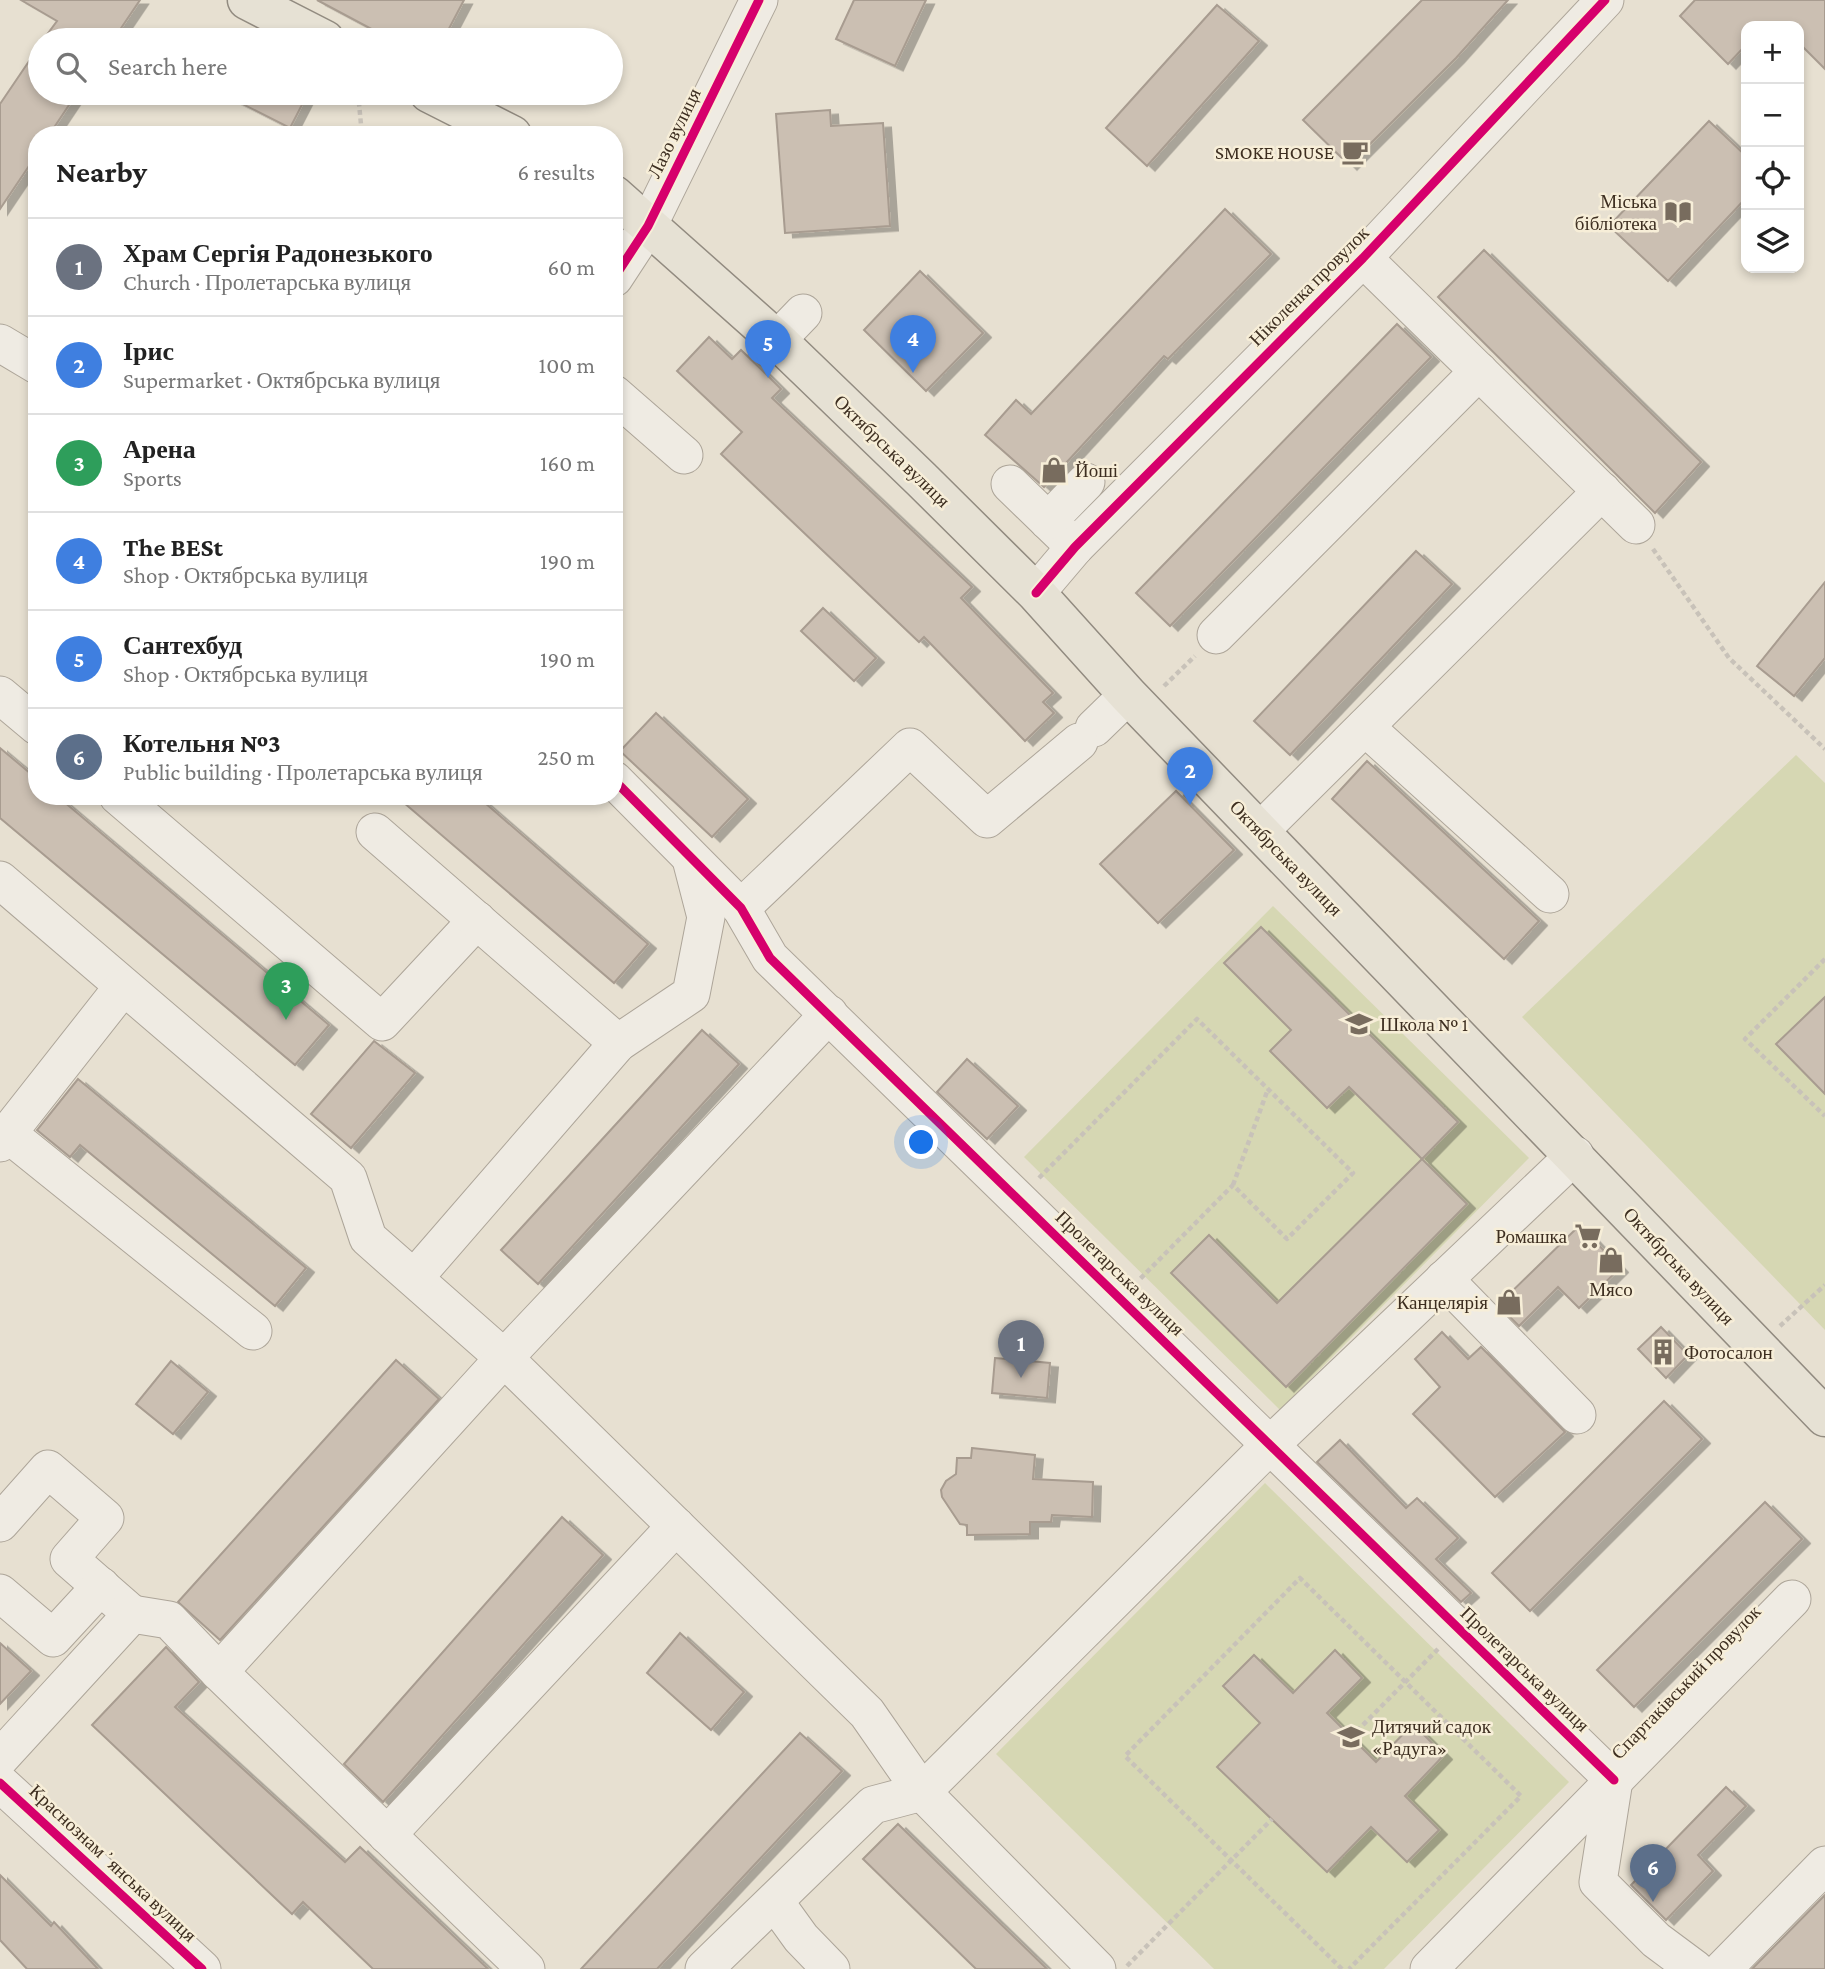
<!DOCTYPE html>
<html lang="en">
<head>
<meta charset="utf-8">
<style>
  body { margin:0; font-family:"Crimson Pro",serif; background:#f6f6f6; color:#222 }
  .controls { position:absolute; right:21px; top:21px; display:grid; overflow:hidden; border-radius:14px; box-shadow:0 4px 10px #0003 }
  .controls button { width:63px; height:63px; display:grid; place-items:center; padding:0; border:0; border-bottom:2px solid #e0e0e0; background:#fff; color:#222; font:35px sans-serif }
  .you { position:absolute; left:922px; top:1143px; width:24px; height:24px; margin:-18px; border:5px solid #fff; border-radius:50%; background:#1a73e8; box-shadow:0 0 0 10px #1a73e833 }
  .badge { display:grid; place-items:center; width:46px; height:46px; border-radius:50%; background:#db2777; color:#fff; font-size:23px; font-weight:700 }
  .pin { position:absolute; translate:-50% -58px; filter:drop-shadow(0 2px 4px #0008) }
  .pin::after { content:''; position:absolute; top:37px; width:24px; height:21px; background:inherit; clip-path:polygon(0 0,100% 0,50% 100%) }
  .list { margin:0; padding:0; list-style:none }
  h2 { display:flex; justify-content:space-between; align-items:center; height:91px; margin:0; padding:0 28px; font-size:30px }
  h2 small { font-size:23px; font-weight:400; color:#767676 }
  .list li { display:grid; grid-template-columns:46px 1fr auto; gap:21px; align-items:center; box-sizing:border-box; height:98px; padding:0 28px; border-top:2px solid #e0e0e0 }
  .list b { display:block; font-size:26px; white-space:nowrap }
  .list p { margin:0; font-size:23px; white-space:nowrap; color:#767676 }
  .list em { font-size:23px; font-style:normal; color:#767676 }
  .icon { flex:none; width:38px; height:38px; fill:none; stroke:currentColor; stroke-width:2; stroke-linecap:round; stroke-linejoin:round }
  .map { position:relative; flex:none; width:1825px; height:1969px; overflow:hidden }
  .search { position:absolute; background:#fff; box-shadow:0 4px 10px #0003; left:28px; top:28px; width:595px; height:77px; display:flex; align-items:center; gap:18px; box-sizing:border-box; padding:0 24px; border-radius:38px; color:#767676; font-size:26px }
  .panel { position:absolute; background:#fff; box-shadow:0 4px 10px #0003; left:28px; top:126px; width:595px; height:679px; border-radius:28px }
  .map>svg:first-child { display:block }
</style>
</head>
<body>
<div class="map">
<svg width="1825" height="1969" viewBox="0 0 1825 1969">
  <defs>
    <filter id="shadow"><feDropShadow dx="8" dy="4.5" stdDeviation="0" flood-color="#0004"/></filter>
  </defs>
  <rect width="100%" height="100%" fill="#e7e0d1"/>
  <g fill="#d6d7b3">
    <polygon points="1796,755 1825,783 1825,1330 1522,1017"/>
    <polygon points="1273,906 1529,1158 1280,1410 1024,1157"/>
    <polygon points="1265,1483 1569,1782 1384,1969 1214,1969 996,1754"/>
  </g>
  <g fill="#cbbfb2" stroke="#a89c90" stroke-width="2" filter="url(#shadow)">
    <polygon points="21,0 140,0 113,40 43,40 57,21"/>
    <polygon points="317,0 464,0 443,40 392,40"/>
    <polygon points="854,0 926,0 895,66 836,39"/>
    <polygon points="1422,0 1508,0 1456,58 1349,165 1303,120"/>
    <polygon points="1695,0 1825,0 1825,69 1799,43 1799,26 1746,26 1746,45 1728,64 1680,16"/>
    <polygon points="1217,5 1259,41 1147,166 1106,128"/>
    <polygon points="40,45 40,93 77,93 49,135 37,135 37,154 0,209 0,104"/>
    <polygon points="221,93 308,93 290,128"/>
    <polygon points="830,110 831,126 883,123 890,226 785,233 776,114"/>
    <polygon points="1709,121 1746,156 1746,198 1668,281 1609,226"/>
    <polygon points="1225,209 1271,254 1168,359 1164,356 1044,487 985,435 1016,400 1031,414"/>
    <polygon points="1484,250 1701,462 1655,513 1438,297"/>
    <polygon points="920,271 983,333 926,391 864,330"/>
    <polygon points="1397,324 1431,357 1170,626 1136,593"/>
    <polygon points="709,337 732,359 741,350 769,377 781,389 772,398 972,587 961,598 1053,693 1043,702 1054,713 1025,741 924,637 919,642 721,454 742,432 677,371"/>
    <polygon points="1416,551 1452,584 1290,755 1254,721"/>
    <polygon points="1825,582 1825,658 1794,696 1757,666"/>
    <polygon points="823,608 876,658 854,681 801,631"/>
    <polygon points="656,713 748,799 712,837 620,751"/>
    <polygon points="0,748 37,779 37,796 57,796 329,1025 295,1065 0,818"/>
    <polygon points="1367,761 1539,921 1504,959 1332,799"/>
    <polygon points="1176,791 1234,850 1158,923 1100,864"/>
    <polygon points="396,796 477,796 648,944 614,983"/>
    <polygon points="1261,927 1458,1122 1422,1159 1349,1087 1327,1108 1270,1051 1291,1030 1224,963"/>
    <polygon points="1825,997 1825,1094 1776,1044"/>
    <polygon points="702,1030 739,1064 538,1284 501,1250"/>
    <polygon points="374,1041 415,1073 351,1148 311,1114"/>
    <polygon points="967,1059 1018,1106 987,1139 937,1092"/>
    <polygon points="78,1079 306,1268 275,1306 80,1145 70,1157 37,1130"/>
    <polygon points="1422,1159 1467,1204 1286,1387 1171,1273 1209,1235 1277,1303"/>
    <polygon points="1580,1225 1620,1268 1579,1308 1558,1287 1519,1326 1498,1305"/>
    <polygon points="1661,1327 1688,1355 1666,1378 1638,1349"/>
    <polygon points="1442,1332 1468,1359 1481,1347 1565,1432 1495,1497 1413,1414 1440,1387 1415,1359"/>
    <polygon points="995,1358 1050,1363 1047,1398 992,1393"/>
    <polygon points="396,1360 439,1399 220,1640 178,1602"/>
    <polygon points="171,1361 208,1392 173,1434 136,1404"/>
    <polygon points="1664,1401 1702,1439 1530,1611 1492,1573"/>
    <polygon points="1340,1440 1406,1508 1417,1498 1458,1538 1436,1559 1471,1593 1461,1602 1317,1462"/>
    <polygon points="972,1448 1035,1455 1033,1479 1093,1482 1092,1517 1052,1515 1051,1522 1030,1522 1030,1534 967,1535 967,1525 960,1524 942,1497 941,1490 946,1481 956,1474 957,1458 971,1458"/>
    <polygon points="1765,1502 1802,1539 1634,1707 1597,1670"/>
    <polygon points="562,1517 603,1555 383,1802 344,1764"/>
    <polygon points="680,1633 744,1692 711,1730 647,1673"/>
    <polygon points="0,1643 31,1671 0,1704"/>
    <polygon points="166,1647 199,1682 175,1707 345,1862 360,1847 488,1969 373,1969 303,1902 292,1914 92,1725"/>
    <polygon points="1335,1650 1362,1678 1327,1713 1376,1762 1413,1724 1444,1755 1405,1796 1439,1830 1407,1862 1371,1827 1327,1872 1217,1767 1260,1723 1223,1686 1254,1655 1293,1693"/>
    <polygon points="800,1733 842,1771 657,1969 581,1969"/>
    <polygon points="1726,1787 1746,1806 1698,1855 1713,1871 1666,1920 1631,1885"/>
    <polygon points="898,1824 1047,1969 976,1969 863,1859"/>
    <polygon points="0,1875 51,1926 54,1922 98,1969 27,1969 0,1940"/>
    <polygon points="1825,1895 1825,1969 1752,1969"/>
  </g>
  <g fill="none" stroke-linecap="round" stroke-linejoin="round">
    <g stroke="#ada599" stroke-width="39">
      <g id="minor">
        <polyline points="1363,258 1636,525"/>
        <polyline points="614,278 648,226 759,0"/>
        <polyline points="777,340 803,313"/>
        <polyline points="0,343 37,365"/>
        <polyline points="614,394 684,455"/>
        <polyline points="1010,484 1075,547"/>
        <polyline points="1048,521 1086,482"/>
        <polyline points="1036,593 1075,547 1363,258 1605,0"/>
        <polyline points="1216,635 1479,371"/>
        <polyline points="0,695 37,726"/>
        <polyline points="1365,727 1550,894"/>
        <polyline points="1094,728 1128,695"/>
        <polyline points="614,780 741,908 770,958 1614,1780 1598,1882 1656,1940 1695,1969"/>
        <polyline points="118,796 382,1022 477,920"/>
        <polyline points="1260,831 1602,491"/>
        <polyline points="375,832 618,1043"/>
        <polyline points="0,880 348,1178 368,1238 504,1358 867,1713 922,1792 1097,1969"/>
        <polyline points="741,908 910,747 987,819 1079,742"/>
        <polyline points="8,1134 253,1331"/>
        <polyline points="0,1143 122,988"/>
        <polyline points="415,1277 618,1043 691,994 706,917 691,859"/>
        <polyline points="1444,1279 1577,1415"/>
        <polyline points="0,1523 48,1469 105,1518 69,1559 132,1614"/>
        <polyline points="0,1593 53,1638 101,1586"/>
        <polyline points="0,1758 132,1614 169,1620 219,1672"/>
        <polyline points="0,1783 202,1969"/>
        <polyline points="387,1835 676,1526"/>
        <polyline points="775,1902 801,1938 831,1969"/>
        <polyline points="526,1969 219,1672 504,1358 829,1014"/>
        <polyline points="704,1969 873,1805 922,1792 1270,1445 1575,1155"/>
        <polyline points="1429,1969 1792,1599"/>
        <polyline points="1723,1969 1825,1865"/>
      </g>
    </g>
    <g stroke="#928b80" stroke-width="41">
      <g id="major">
        <polyline points="247,0 325,40"/>
        <polyline points="429,93 512,135"/>
        <polyline points="614,195 777,340 921,479 1036,593 1128,695 1825,1417"/>
      </g>
    </g>
    <g stroke="#c8c2b9" stroke-width="4.5" stroke-dasharray="5 3.5" stroke-linecap="butt">
      <polyline points="358,93 362,135"/>
      <polyline points="1653,549 1729,658 1825,749"/>
      <polyline points="1164,686 1195,656"/>
      <polyline points="1825,959 1745,1039 1825,1116"/>
      <polyline points="1039,1178 1197,1019 1353,1173 1287,1239 1233,1185 1140,1279"/>
      <polyline points="1233,1185 1268,1089"/>
      <polyline points="1780,1326 1825,1285"/>
      <polyline points="1351,1737 1438,1649"/>
      <polyline points="1127,1966 1272,1819"/>
      <polyline points="1342,1969 1125,1756 1300,1578 1521,1796 1349,1969"/>
    </g>
    <use href="#minor" stroke="#efebe3" stroke-width="37"/>
    <use href="#major" stroke="#e6e1d4" stroke-width="38"/>
    <g stroke="#f7eed8" stroke-width="13">
      <g id="cycleway">
        <polyline points="614,278 648,226 759,0"/>
        <polyline points="1036,593 1075,547 1363,258 1605,0"/>
        <polyline points="614,780 741,908 770,958 1614,1780"/>
        <polyline points="0,1783 202,1969"/>
      </g>
    </g>
    <use href="#cycleway" stroke="#d6006c" stroke-width="9"/>
  </g>
  <defs>
    <g id="cafe-bare" transform="scale(2.1)"><path d="M-5.5-4.5H6V0H3Q3 3.5 0 3.5H-2.5Q-5.5 3.5-5.5 0ZM3-3.2v2h1.7v-2ZM-6 4.5H4V6H-6Z" fill="#786c5e" stroke="#f7eed8" stroke-width="2.5" paint-order="stroke"/></g>
    <g id="library-bare" transform="scale(2.1)"><path d="M-6-4Q-3-5.5-.7-3.5V5Q-3 3-6 4ZM6-4Q3-5.5 .7-3.5V5Q3 3 6 4Z" fill="#786c5e" stroke="#f7eed8" stroke-width="2.5" paint-order="stroke"/></g>
    <g id="shop-bare" transform="scale(2.1)"><path d="M-5-2.5h2.3a2.7 3.5 0 0 1 5.4 0H5L5.5 6h-11ZM-1.5-2.5h3a1.5 2.3 0 0 0-3 0Z" fill="#786c5e" stroke="#f7eed8" stroke-width="2.5" paint-order="stroke"/></g>
    <g id="school-bare" transform="scale(2.1)"><path d="M0-5L7-2L0 1L-7-2ZM-4 1L0 2.5L4 1V4Q0 6-4 4Z" fill="#786c5e" stroke="#f7eed8" stroke-width="2.5" paint-order="stroke"/></g>
    <g id="supermarket-bare" transform="scale(2.1)"><path d="M-6-5.5h2.5l.6 2H6L4.5 2H-2.5L-4.4-4H-6ZM-1.5 3.2a1.3 1.3 0 1 0 .1 0ZM3 3.2a1.3 1.3 0 1 0 .1 0Z" fill="#786c5e" stroke="#f7eed8" stroke-width="2.5" paint-order="stroke"/></g>
    <g id="building-bare" transform="scale(2.1)"><path d="M-4-6H4V6H1V3H-1V6H-4ZM-2.5-4.3h1.7v1.8h-1.7ZM.8-4.3h1.7v1.8H.8ZM-2.5-1h1.7V.8h-1.7ZM.8-1h1.7V.8H.8Z" fill="#786c5e" stroke="#f7eed8" stroke-width="2.5" paint-order="stroke"/></g>
  </defs>
  <g fill-rule="evenodd">
    <use href="#cafe-bare" x="1355" y="152"/>
    <use href="#library-bare" x="1678" y="212"/>
    <use href="#shop-bare" x="1054" y="470"/>
    <use href="#school-bare" x="1359" y="1024"/>
    <use href="#supermarket-bare" x="1588" y="1236"/>
    <use href="#shop-bare" x="1611" y="1260"/>
    <use href="#shop-bare" x="1509" y="1302"/>
    <use href="#building-bare" x="1663" y="1352"/>
    <use href="#school-bare" x="1351" y="1737"/>
  </g>
  <g text-anchor="middle" dominant-baseline="central" stroke-width="5" stroke-linejoin="round" paint-order="stroke">
    <g font-size="19" fill="#3d2e20" stroke="#f7eed8">
      <text transform="translate(674 133) rotate(-64)">Лазо вулиця</text>
      <text transform="translate(1309 286) rotate(-45)">Ніколенка провулок</text>
      <text transform="translate(892 451) rotate(44)">Октябрська вулиця</text>
      <text transform="translate(1286 858) rotate(46)">Октябрська вулиця</text>
      <text transform="translate(1679 1266) rotate(47)">Октябрська вулиця</text>
      <text transform="translate(1120 1273) rotate(44)">Пролетарська вулиця</text>
      <text transform="translate(1525 1669) rotate(44)">Пролетарська вулиця</text>
      <text transform="translate(1686 1682) rotate(-46)">Спартаківський провулок</text>
      <text transform="translate(113 1863) rotate(43)">Краснознамʼянська вулиця</text>
    </g>
    <g font-size="19" fill="#3d2e20" stroke="#f7eed8" text-anchor="end">
      <text x="1334" y="152">SMOKE HOUSE</text>
      <text x="1657" y="201">Міська<tspan x="1657" dy="22">бібліотека</tspan></text>
      <text x="1075" y="470" text-anchor="start">Йоші</text>
      <text x="1380" y="1024" text-anchor="start">Школа № 1</text>
      <text x="1567" y="1236">Ромашка</text>
      <text x="1611" y="1289" text-anchor="middle">Мясо</text>
      <text x="1488" y="1302">Канцелярія</text>
      <text x="1684" y="1352" text-anchor="start">Фотосалон</text>
      <text x="1372" y="1726" text-anchor="start">Дитячий садок<tspan x="1372" dy="22">«Радуга»</tspan></text>
    </g>
  </g>
</svg>
<div class="controls">
<button>+</button>
<button>−</button>
<button><svg class="icon" aria-label="locate" viewBox="0 0 24 24"><circle cx="12" cy="12" r="6"/><path d="M12 2v4M12 18v4M2 12h4M18 12h4"/></svg></button>
<button><svg class="icon" aria-label="layers" viewBox="0 0 24 24"><path d="M12 4l9 5-9 5-9-5zM3 14l9 5 9-5"/></svg></button>
</div>
<div class="you"></div>
<div class="pin badge" style="left:1021px;top:1378px;background:#6b7280">1</div>
<div class="pin badge" style="left:1190px;top:805px;background:#3f7fe0">2</div>
<div class="pin badge" style="left:286px;top:1020px;background:#2e9e5b">3</div>
<div class="pin badge" style="left:913px;top:373px;background:#3f7fe0">4</div>
<div class="pin badge" style="left:768px;top:378px;background:#3f7fe0">5</div>
<div class="pin badge" style="left:1653px;top:1902px;background:#5c6f8a">6</div>
<div class="search"><svg class="icon" aria-label="search" viewBox="0 0 24 24"><circle cx="10" cy="10" r="6"/><path d="M15 15l6 6"/></svg>Search here</div>
<section class="panel">
<h2>Nearby<small>6 results</small></h2>
<ul class="list">
<li><span class="badge" style="background:#6b7280">1</span><div><b>Храм Сергія Радонезького</b><p>Church · Пролетарська вулиця</p></div><em>60 m</em></li>
<li><span class="badge" style="background:#3f7fe0">2</span><div><b>Ірис</b><p>Supermarket · Октябрська вулиця</p></div><em>100 m</em></li>
<li><span class="badge" style="background:#2e9e5b">3</span><div><b>Арена</b><p>Sports</p></div><em>160 m</em></li>
<li><span class="badge" style="background:#3f7fe0">4</span><div><b>The BESt</b><p>Shop · Октябрська вулиця</p></div><em>190 m</em></li>
<li><span class="badge" style="background:#3f7fe0">5</span><div><b>Сантехбуд</b><p>Shop · Октябрська вулиця</p></div><em>190 m</em></li>
<li><span class="badge" style="background:#5c6f8a">6</span><div><b>Котельня №3</b><p>Public building · Пролетарська вулиця</p></div><em>250 m</em></li>
</ul>
</section>
</div>
</body>
</html>
